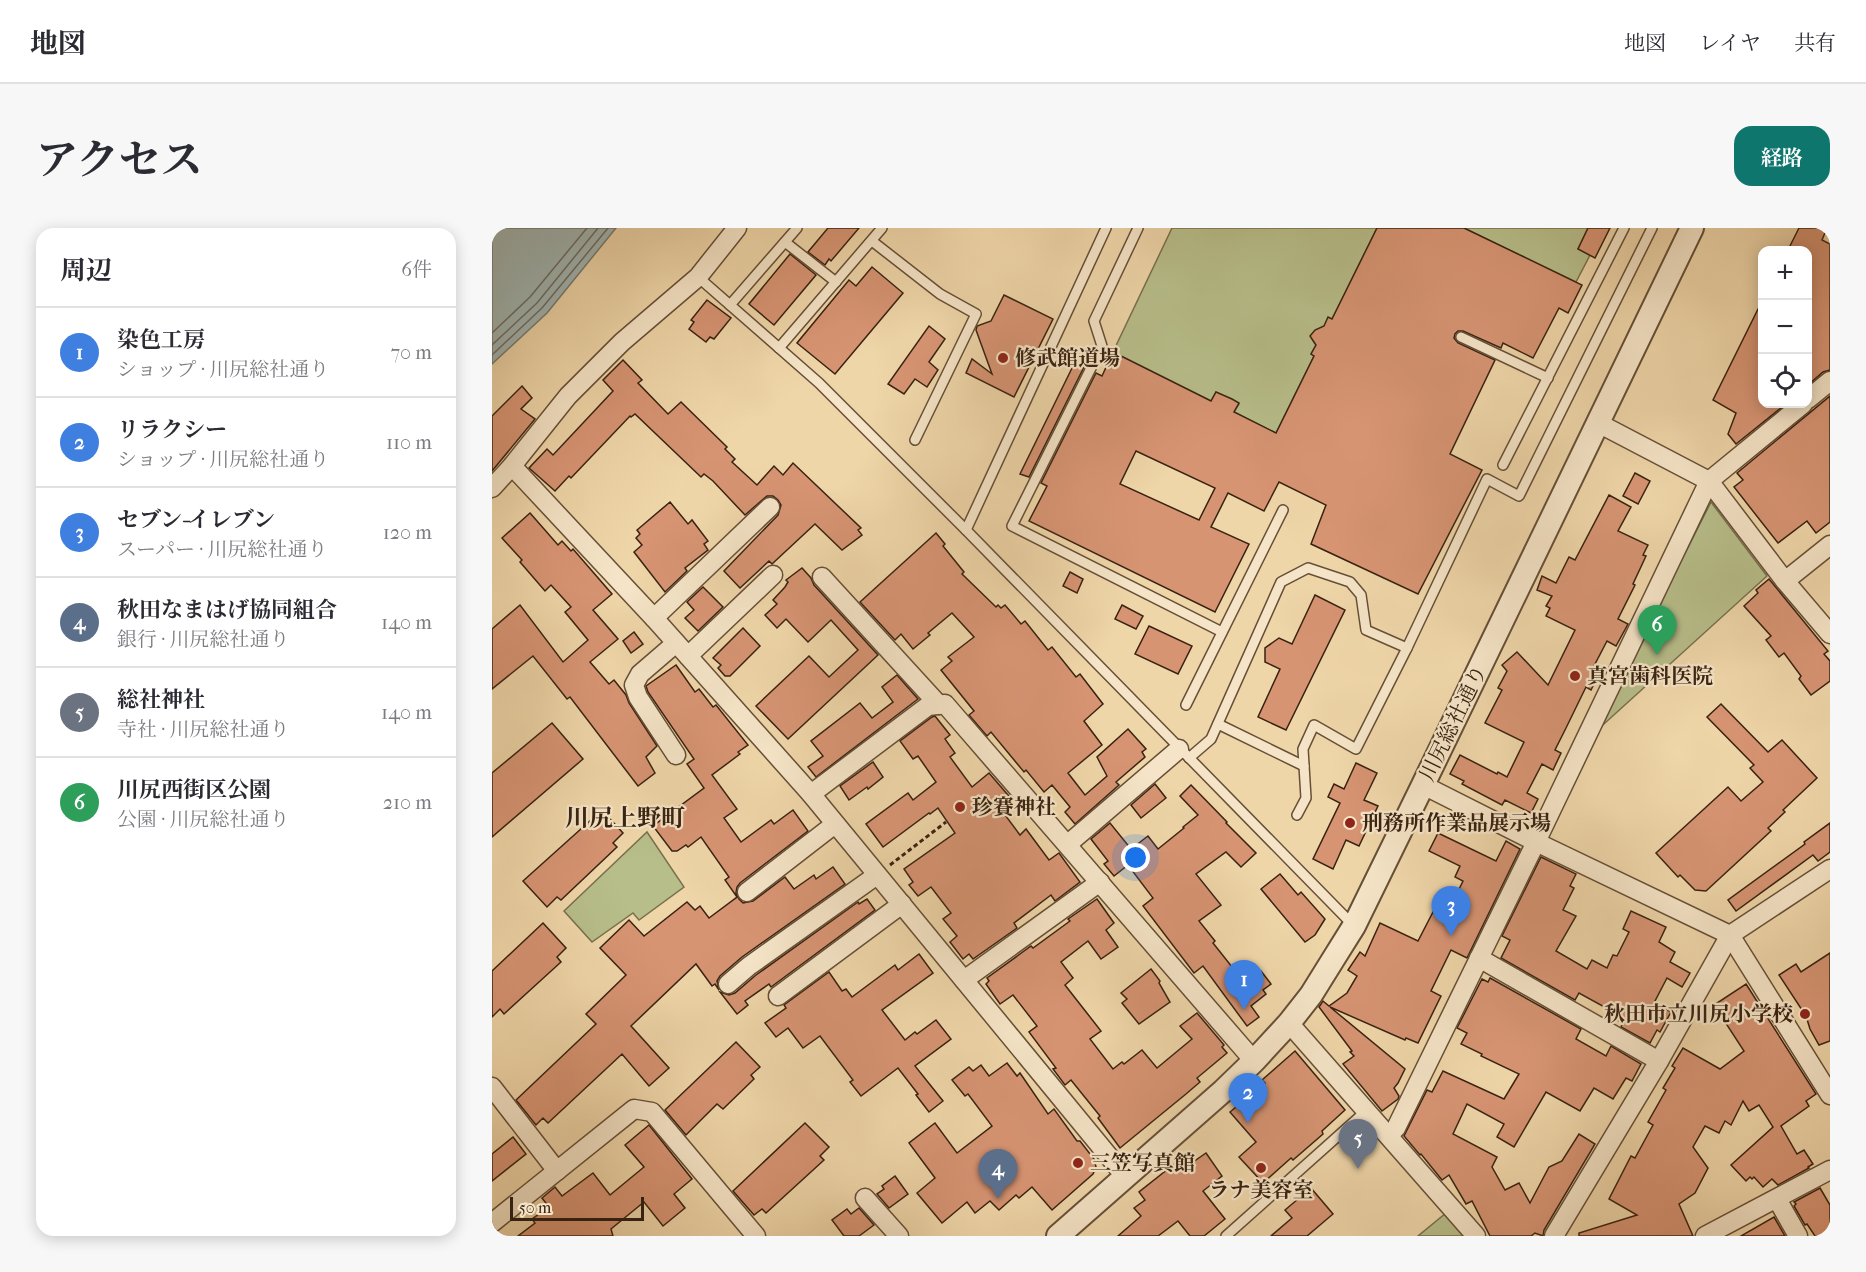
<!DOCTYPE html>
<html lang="ja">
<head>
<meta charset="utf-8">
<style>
  body { margin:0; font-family:"IM FELL French Canon","Noto Serif JP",serif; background:#f7f7f7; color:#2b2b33 }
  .controls { position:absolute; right:18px; top:18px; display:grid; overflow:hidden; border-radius:12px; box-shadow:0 3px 15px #0003 }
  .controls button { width:54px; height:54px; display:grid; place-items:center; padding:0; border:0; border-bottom:2px solid #e1e1e2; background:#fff; color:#2b2b33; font:30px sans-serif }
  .scale { position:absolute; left:18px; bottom:15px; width:134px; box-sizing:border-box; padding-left:6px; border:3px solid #382211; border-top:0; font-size:16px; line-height:21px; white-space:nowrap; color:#382211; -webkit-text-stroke:4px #f5e4c7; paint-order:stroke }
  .you { position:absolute; left:644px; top:630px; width:21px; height:21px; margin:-15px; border:4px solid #fff; border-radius:50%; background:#1a73e8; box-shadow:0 0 0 9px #1a73e833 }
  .badge { display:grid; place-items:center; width:39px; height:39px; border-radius:50%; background:#0f766e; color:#fff; font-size:20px; font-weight:700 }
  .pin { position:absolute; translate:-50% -50px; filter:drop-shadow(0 2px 3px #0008) }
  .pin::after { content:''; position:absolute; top:32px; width:21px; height:18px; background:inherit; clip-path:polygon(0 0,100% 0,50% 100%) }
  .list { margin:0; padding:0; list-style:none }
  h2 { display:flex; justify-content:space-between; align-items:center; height:78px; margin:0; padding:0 24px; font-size:26px }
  h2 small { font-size:20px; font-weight:400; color:#7c7c81 }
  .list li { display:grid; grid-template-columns:39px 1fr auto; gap:18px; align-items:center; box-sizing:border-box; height:90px; padding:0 24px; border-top:2px solid #e1e1e2 }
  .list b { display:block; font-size:22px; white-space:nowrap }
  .list p { margin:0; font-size:20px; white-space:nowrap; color:#7c7c81 }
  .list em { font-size:20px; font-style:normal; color:#7c7c81 }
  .icon { flex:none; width:33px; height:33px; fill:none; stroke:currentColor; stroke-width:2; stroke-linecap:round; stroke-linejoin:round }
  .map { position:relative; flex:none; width:1338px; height:1008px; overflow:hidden; border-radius:18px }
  header { display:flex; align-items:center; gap:36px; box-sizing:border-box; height:84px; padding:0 30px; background:#fff; border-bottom:2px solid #e1e1e2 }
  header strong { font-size:28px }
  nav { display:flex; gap:33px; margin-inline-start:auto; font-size:21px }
  .intro { display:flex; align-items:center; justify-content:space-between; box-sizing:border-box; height:144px; padding:0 36px }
  h1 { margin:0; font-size:42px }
  .button { padding:15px 27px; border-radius:18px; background:#0f766e; color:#fff; font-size:21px; font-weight:700 }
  main { display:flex; gap:36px; padding:0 36px }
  aside { flex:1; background:#fff; border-radius:18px; box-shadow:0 3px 15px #0003 }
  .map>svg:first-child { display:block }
</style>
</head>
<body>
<header>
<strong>地図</strong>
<nav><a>地図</a><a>レイヤ</a><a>共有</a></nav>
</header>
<div class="intro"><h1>アクセス</h1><a class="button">経路</a></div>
<main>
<aside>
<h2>周辺<small>6件</small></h2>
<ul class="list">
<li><span class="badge" style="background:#3f7fe0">1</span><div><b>染色工房</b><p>ショップ · 川尻総社通り</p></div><em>70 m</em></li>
<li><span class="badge" style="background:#3f7fe0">2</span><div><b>リラクシー</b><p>ショップ · 川尻総社通り</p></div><em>110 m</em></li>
<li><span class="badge" style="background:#3f7fe0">3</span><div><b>セブン-イレブン</b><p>スーパー · 川尻総社通り</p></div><em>120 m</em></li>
<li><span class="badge" style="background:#5c6f8a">4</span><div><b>秋田なまはげ協同組合</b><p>銀行 · 川尻総社通り</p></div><em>140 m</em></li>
<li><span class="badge" style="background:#6b7280">5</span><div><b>総社神社</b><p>寺社 · 川尻総社通り</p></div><em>140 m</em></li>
<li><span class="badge" style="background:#2e9e5b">6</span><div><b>川尻西街区公園</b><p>公園 · 川尻総社通り</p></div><em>210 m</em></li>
</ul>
</aside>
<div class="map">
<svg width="1338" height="1008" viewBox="0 0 1338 1008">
  <rect width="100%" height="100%" fill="#efd6a9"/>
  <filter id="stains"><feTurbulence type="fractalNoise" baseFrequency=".00333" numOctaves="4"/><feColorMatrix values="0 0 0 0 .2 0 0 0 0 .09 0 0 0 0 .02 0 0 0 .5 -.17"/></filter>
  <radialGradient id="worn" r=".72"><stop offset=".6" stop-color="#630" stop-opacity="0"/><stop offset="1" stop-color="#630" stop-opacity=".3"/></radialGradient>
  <g fill="#b7be8a" stroke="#78704e" stroke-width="1.5">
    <polygon points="680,0 885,0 840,91 831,101 819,107 820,111 824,117 819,126 822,128 784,205 742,184 747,176 724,164 719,173 621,124"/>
    <polygon points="972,0 1096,0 1086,21 1098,27 1084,54"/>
    <polygon points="1219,274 1275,348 1102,505"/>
    <polygon points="155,604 192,659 147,692 141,685 100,714 72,683"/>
    <polygon points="954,985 975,1008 926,1008"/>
  </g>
  <polygon fill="#a0b6b4" stroke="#767b73" stroke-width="1.5" points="0,0 124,0 55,85 0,136"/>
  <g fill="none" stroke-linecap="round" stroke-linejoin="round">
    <g stroke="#6c6c62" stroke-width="1.5">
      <polyline points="0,105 38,69 95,0"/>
      <polyline points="0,117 45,75 106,0"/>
      <polyline points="0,127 50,80 116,0"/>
    </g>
  </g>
  <g fill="#d79473" stroke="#382211" stroke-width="1.5" fill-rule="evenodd">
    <polygon points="336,0 367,0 339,33 337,31 333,37 316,24"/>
    <path d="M885 0H972L1090 57 1076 85 1067 80 1041 130 1011 115 1009 120 971 103H966L963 106 962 110 966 115 1003 132 958 226 990 242 926 366 819 316 834 277 787 254 772 283 736 265 719 299 757 316 723 384 537 293 555 258 549 255 604 145 610 148 621 124 719 173 724 164 740 171 747 175 742 184 784 205 822 128 819 126 824 117 818 108 823 102 832 98 836 89 840 91ZM644 223 723 260 707 292 628 256Z"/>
    <polygon points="1096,0 1118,0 1103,30 1086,21"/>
    <polygon points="1307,0 1335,0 1330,12 1338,16 1338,142 1331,144 1316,157 1316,22 1296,22"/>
    <polygon points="298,26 324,47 282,97 257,76"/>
    <polygon points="380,39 411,65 343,146 305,115 357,52 364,58"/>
    <polygon points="512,67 561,91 522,169 474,145 480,131 500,146 484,102 485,98 499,93"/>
    <polygon points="215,72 239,90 222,111 218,109 214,114 197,101 202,94 199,92"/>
    <polygon points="1270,73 1270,176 1294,176 1244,216 1236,206 1244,185 1221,172"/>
    <polygon points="437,98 453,111 437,134 446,142 435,159 423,151 412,166 396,156"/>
    <polygon points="131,132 150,152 146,155 176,186 189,174 235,219 233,221 243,231 240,234 265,257 282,238 291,247 301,235 369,300 366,302 370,307 350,322 323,296 280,336 277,333 248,360 232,343 286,287 289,277 286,272 281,268 275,268 253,287 221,253 212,246 209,249 143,186 139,189 138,188 79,250 77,248 63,263 37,240 55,221 61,227 121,163 111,152"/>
    <polygon points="583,134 592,139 537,249 528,246"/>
    <polygon points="30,158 40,170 29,181 43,191 0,243 0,188"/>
    <polygon points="1338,168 1338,294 1324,305 1315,293 1286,315 1242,259 1251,252 1245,245"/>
    <polygon points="1143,245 1158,253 1146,276 1131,268"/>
    <polygon points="1117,267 1139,279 1126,303 1156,317 1151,327 1154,328 1141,356 1143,357 1126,391 1136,396 1124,418 1115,413 1101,440 1108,444 1099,462 1094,459 1074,500 1063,522 1069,525 1061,542 1050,536 1035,565 1046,571 1039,585 1013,572 1010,577 970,556 972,553 958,546 968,527 1005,546 1006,544 1015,549 1032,514 993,495 1010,462 1006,460 1015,443 1010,437 1025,424 1056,457 1083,402 1054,388 1058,380 1054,378 1060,368 1045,362 1050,348 1064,355 1077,329 1083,332"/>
    <polygon points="178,274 196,296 200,292 216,313 212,316 216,322 193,340 195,343 173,364 142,324 150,317 144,310 148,306 145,302"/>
    <polygon points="38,285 66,317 70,313 79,323 81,321 120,366 101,382 126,411 98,434 117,456 122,452 134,467 137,475 165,518 154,529 163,545 146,558 78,469 75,471 41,428 0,461 0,401 28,377 71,434 96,412 73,384 79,379 59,357 53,363 28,334 30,332 10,310"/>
    <polygon points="444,305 453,316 451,318 472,344 470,346 504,379 506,377 509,380 513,377 529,396 533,393 556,422 560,419 584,449 588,446 611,476 592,493 610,517 576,545 593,567 615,548 605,529 636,501 654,521 650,524 653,529 624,554 627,557 583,596 573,584 578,579 560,557 552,564 534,542 532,544 499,504 495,508 477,487 482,483 449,442 460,433 456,429 482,409 460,385 436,405 438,407 421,421 409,406 403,412 368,374"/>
    <polygon points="310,340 319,350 322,357 386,427 296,511 264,478 317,428 337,449 366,422 339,392 316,414 294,391 285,400 273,387 285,376 281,372 293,359 296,354 294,352"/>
    <polygon points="578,344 591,351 585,365 571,358"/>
    <polygon points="1277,351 1336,423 1332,426 1338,433 1338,453 1319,467 1307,451 1309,448 1292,425 1287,429 1274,412 1279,408 1252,378 1266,365 1264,362"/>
    <polygon points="211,359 231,379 206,403 193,390 202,382 195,374"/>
    <polygon points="823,367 853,382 794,502 766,489 788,441 773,434 773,420 787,410 800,416"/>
    <polygon points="630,377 651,388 644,401 623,391"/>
    <polygon points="657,398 700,418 686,446 643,426"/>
    <polygon points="251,400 268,418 238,448 233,448 226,440 229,437 221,430"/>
    <polygon points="142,404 151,416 139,425 131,413"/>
    <polygon points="184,437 203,464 207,461 221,479 224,477 256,517 246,524 248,526 220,547 245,581 232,590 249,614 279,592 282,596 301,582 316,603 248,655 245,659 244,665 247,671 251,675 261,673 293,649 302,661 322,647 324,651 341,639 353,656 250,729 228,748 225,753 227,762 223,756 220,758 204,736 139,798 177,840 157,858 130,826 56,895 51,890 44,897 24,872 104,796 94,786 134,747 108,720 137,692 152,708 195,674 203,682 208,678 217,690 245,669 233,652 237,649 209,609 196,619 194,617 185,623 180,623 161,598 212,560 195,536 202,531 156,464 154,458"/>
    <polygon points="405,447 426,471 324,549 316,539 331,528 319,513 368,475 380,490 401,474 390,459"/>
    <polygon points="1229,476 1276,524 1290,512 1325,550 1291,582 1293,584 1276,600 1279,603 1214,663 1203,662 1188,647 1186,649 1164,625 1236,559 1249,573 1271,554 1258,540 1262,537 1215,489"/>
    <polygon points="443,488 458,507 453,511 463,525 458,529 480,559 497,545 522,574 510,583 528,607 534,601 557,632 567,625 588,654 563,673 559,667 522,695 525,700 481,731 477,726 471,731 458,714 465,708 451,691 459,685 439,659 426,668 417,657 421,654 412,641 463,605 446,580 438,586 437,585 391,619 374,596 416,565 421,572 444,554 426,528 421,531 408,513 440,489"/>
    <polygon points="60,495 91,531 0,609 0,545"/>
    <polygon points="381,534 391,549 376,561 375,559 357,572 348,558"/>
    <polygon points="864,535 885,545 872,572 886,578 867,618 854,612 841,641 821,631 848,575 836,569 842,556 852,561"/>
    <polygon points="663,556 674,570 649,590 639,577"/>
    <polygon points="699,557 735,594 734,595 764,625 749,639 734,624 704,646 729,677 707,693 723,713 721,715 744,744 750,739 759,750 769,743 779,756 771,762 774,766 759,778 767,789 755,798 711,738 702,745 651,678 661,670 636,637 622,648 612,636 616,633 599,611 618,595 639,621 656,608 666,621 692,600 691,599 706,587 688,568"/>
    <polygon points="110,582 131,605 121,615 125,619 69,672 65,669 55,679 31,653"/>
    <polygon points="1338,595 1338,624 1326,633 1321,627 1244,683 1236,672 1313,616 1312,614"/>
    <polygon points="946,605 1004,633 1014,613 1028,621 975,730 959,722 939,763 949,768 926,815 914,810 913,812 838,779 913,841 906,855 902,860 907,868 906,871 890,883 851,836 862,828 858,824 860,823 827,779 831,773 837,778 855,765 865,748 856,742 868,724 873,728 888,695 926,713 941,684 953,690 971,653 963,649 968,638 937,623"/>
    <polygon points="1049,629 1084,646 1078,658 1082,660 1071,682 1084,688 1064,723 1095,741 1100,732 1115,740 1121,727 1125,728 1137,704 1131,701 1139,683 1174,699 1167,714 1183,724 1178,734 1198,745 1190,759 1175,750 1162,775 1179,784 1168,804 1165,802 1158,815 1129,799 1131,795 1115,787 1118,782 1087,765 1083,772 1009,730 1018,712 1010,708"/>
    <polygon points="788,646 806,667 809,664 833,691 823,707 813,714 769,661"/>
    <polygon points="375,671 383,682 279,759 277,756 253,773 256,777 245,786 228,764 237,767 243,765 264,747 366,674 367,676"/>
    <polygon points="605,671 622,695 614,702 626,719 609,731 596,713 569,734 581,750 573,757 609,803 598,811 621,841 630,834 632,836 650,822 665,840 700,811 688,798 705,785 732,817 730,819 735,825 705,850 708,854 694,866 628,920 606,890 608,888 579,852 573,857 561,841 564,840 537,804 545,798 521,767 508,776 494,756 497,753 495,750 539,718 541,720 578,693 576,691"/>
    <polygon points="51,695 74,720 65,729 69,734 12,786 8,781 0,789 0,743"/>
    <polygon points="1338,725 1338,813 1327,817 1318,801 1314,788 1287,747 1304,736 1309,744"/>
    <polygon points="427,726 441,745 390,782 413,812 423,804 425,806 444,792 459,811 423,838 451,873 437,884 424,867 426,866 406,840 369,868 358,854 361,852 328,808 311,820 296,800 284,809 273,795 294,780 292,777 337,744 350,763 354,761 360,769 403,737 406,742"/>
    <polygon points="659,741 668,753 667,755 678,774 647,796 630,775 635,771 629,765"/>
    <polygon points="998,750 1089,801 1084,811 1114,828 1119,818 1149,836 1140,853 1134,850 1121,871 1102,860 1088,883 1054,864 1022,919 1005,909 1012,896 975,876 961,906 1005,929 1000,939 1013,962 1027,955 1038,975 1057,939 1070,933 1087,906 1103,916 1052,1002 1051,1008 1043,1005 1039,1008 998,1008 980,973 974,976 957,947 950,952 929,926 928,927 912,908 935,862 940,864 951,843 1012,871 1027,846 989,828 990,826 969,816 975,805 965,800 990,751 996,754"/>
    <polygon points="1254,756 1324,866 1314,873 1317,878 1289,898 1305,926 1312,922 1321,936 1316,939 1317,940 1286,957 1280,951 1271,959 1262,949 1260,951 1258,949 1254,953 1239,937 1281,899 1267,877 1257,883 1251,873 1239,897 1233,893 1227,905 1213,898 1201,919 1216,940 1203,965 1187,976 1201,1008 1087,1008 1087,1005 1145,987 1117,971 1139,928 1143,930 1161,897 1156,894 1174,862 1171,860 1183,840 1180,838 1191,820 1228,841 1252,823 1222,777"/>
    <polygon points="244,814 268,839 259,847 262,851 231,881 225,876 194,907 173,882"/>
    <polygon points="803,823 853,882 830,903 831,906 801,932 799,930 771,955 747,929 764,914 738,884 773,855 770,852"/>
    <polygon points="515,835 525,848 528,845 556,886 562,881 585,913 588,913 602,931 604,939 601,946 560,982 540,959 527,970 524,967 507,982 498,973 483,985 475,974 450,995 425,965 443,950 417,915 443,895 465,925 500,898 476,866 473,868 460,852 477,839 481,843 489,837 497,848"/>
    <polygon points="313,895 337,919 328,928 332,932 274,985 270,981 262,987 241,963"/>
    <polygon points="157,897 200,951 182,966 193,980 171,998 152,974 119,1001 121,1008 26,1008 43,995 40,991 57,979 50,970 63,959 70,968 101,945 118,967 152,939 133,917"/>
    <polygon points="21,909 34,926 0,953 0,926"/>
    <polygon points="714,925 730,948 711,963 733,991 712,1008 698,1008 686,993 666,1008 626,1008 649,988 642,980 653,972 647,964 695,926 701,934"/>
    <polygon points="403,948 416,966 397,980 385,966 392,961 390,958"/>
    <polygon points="819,960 841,986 815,1008 779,1008 800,990 793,982"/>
    <polygon points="1328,960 1338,977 1338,1008 1323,1008 1315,996 1313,997 1302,978 1304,976 1302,974"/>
    <polygon points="367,980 382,997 367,1008 352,1008 340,992 355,981 359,986"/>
    <polygon points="1282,989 1293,1008 1249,1008"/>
  </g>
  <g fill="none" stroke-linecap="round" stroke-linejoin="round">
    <g stroke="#664f37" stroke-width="12">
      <g id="service">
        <polyline points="646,0 602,93 610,118 520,298 730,404"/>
        <polyline points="380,13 448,66 484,86 423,212"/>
        <polyline points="293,14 344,54"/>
        <polyline points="206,49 327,155 474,302 862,698"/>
        <polyline points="238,77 305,0"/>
        <polyline points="969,109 1056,150"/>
        <polyline points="287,120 390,0"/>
        <polyline points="1011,237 1132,0"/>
        <polyline points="474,302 614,0"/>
        <polyline points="915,420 995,251 1027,268 1160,0"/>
        <polyline points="694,477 791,282"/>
        <polyline points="726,496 812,538"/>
        <polyline points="697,530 719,511 789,354 816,340 858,354 869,367 874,402 915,420 864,521 822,497 811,521 814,570 805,587"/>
        <polyline points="734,1008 874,883"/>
      </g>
    </g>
    <g stroke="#664f37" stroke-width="21">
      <g id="minor">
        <polyline points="1316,171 1338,153"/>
        <polyline points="1106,195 1217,253 1293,353 1338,406"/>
        <polyline points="20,238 162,390 319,566 633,948"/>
        <polyline points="0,260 20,238 76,168 130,114 206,49 245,0"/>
        <polyline points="330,349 447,477"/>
        <polyline points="1293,353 1338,317"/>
        <polyline points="162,390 278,279"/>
        <polyline points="196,428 281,347"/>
        <polyline points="184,527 146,469 142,457 148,446 184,415"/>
        <polyline points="931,557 1044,614 1238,707 1338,867"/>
        <polyline points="319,566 436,478 453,476 762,833"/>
        <polyline points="576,616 687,521"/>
        <polyline points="255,664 343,596"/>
        <polyline points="987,730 1167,833"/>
        <polyline points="472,752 608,654"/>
        <polyline points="236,756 257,738 385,647"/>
        <polyline points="286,768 410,676"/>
        <polyline points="797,795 984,1008"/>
        <polyline points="0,859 65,943"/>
        <polyline points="897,907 904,900 1044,614 1217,253 1311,176"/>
        <polyline points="373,970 407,1008"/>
        <polyline points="1285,971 1306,1008"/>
        <polyline points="0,995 142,881 160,884 264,1008"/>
        <polyline points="1062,1008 1167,833 1238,707 1338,641"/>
        <polyline points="1213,1008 1338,942"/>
      </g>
    </g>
    <g stroke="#664f37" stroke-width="26">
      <polyline id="tertiary" points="566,1008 731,863 762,833 797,795 819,767 842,730 862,698 931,557 1200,0"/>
    </g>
    <polyline stroke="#382211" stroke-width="3" stroke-dasharray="4.5 3" stroke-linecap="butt" points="398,637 454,594"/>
    <use href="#service" stroke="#f5e4c7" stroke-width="9"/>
    <use href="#minor" stroke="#f5e4c7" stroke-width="18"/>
    <use href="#tertiary" stroke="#f5e4c7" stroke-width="22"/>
  </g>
  <g fill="#8f2418" stroke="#f5e4c7" stroke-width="2">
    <circle cx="511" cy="130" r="6"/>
    <circle cx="1083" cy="448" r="6"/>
    <circle cx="468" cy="579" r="6"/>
    <circle cx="858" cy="595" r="6"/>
    <circle cx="1313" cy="786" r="6"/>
    <circle cx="586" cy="935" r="6"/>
    <circle cx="769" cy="940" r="6"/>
  </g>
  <g text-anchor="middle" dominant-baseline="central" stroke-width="4.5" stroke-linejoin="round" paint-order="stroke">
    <g font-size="21" font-weight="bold" fill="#382211" stroke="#f5e4c7" text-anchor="start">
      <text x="523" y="130">修武館道場</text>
      <text x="1095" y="448">真宮歯科医院</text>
      <text x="480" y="579">珍賽神社</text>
      <text x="870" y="595">刑務所作業品展示場</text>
      <text x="1301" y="786" text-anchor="end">秋田市立川尻小学校</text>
      <text x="598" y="935">三笠写真館</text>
      <text x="769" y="962" text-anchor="middle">ラナ美容室</text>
    </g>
    <g font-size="21" fill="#382211" stroke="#f5e4c7">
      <text transform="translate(961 495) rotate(-64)">川尻総社通り</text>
    </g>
    <g font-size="24" font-weight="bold" fill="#382211" stroke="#f5e4c7">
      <text x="133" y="590">川尻上野町</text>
    </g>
  </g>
  <rect width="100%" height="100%" filter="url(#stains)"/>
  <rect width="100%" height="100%" fill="url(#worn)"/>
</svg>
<div class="controls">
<button>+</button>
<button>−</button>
<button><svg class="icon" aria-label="locate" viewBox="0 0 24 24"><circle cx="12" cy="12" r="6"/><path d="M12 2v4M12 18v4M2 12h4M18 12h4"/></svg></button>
</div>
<div class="scale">50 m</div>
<div class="you"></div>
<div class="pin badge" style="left:752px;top:782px;background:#3f7fe0">1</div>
<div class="pin badge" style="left:756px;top:895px;background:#3f7fe0">2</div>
<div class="pin badge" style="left:959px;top:708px;background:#3f7fe0">3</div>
<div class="pin badge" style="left:506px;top:971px;background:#5c6f8a">4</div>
<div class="pin badge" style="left:866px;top:941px;background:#6b7280">5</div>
<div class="pin badge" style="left:1165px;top:427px;background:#2e9e5b">6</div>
</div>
</main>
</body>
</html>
